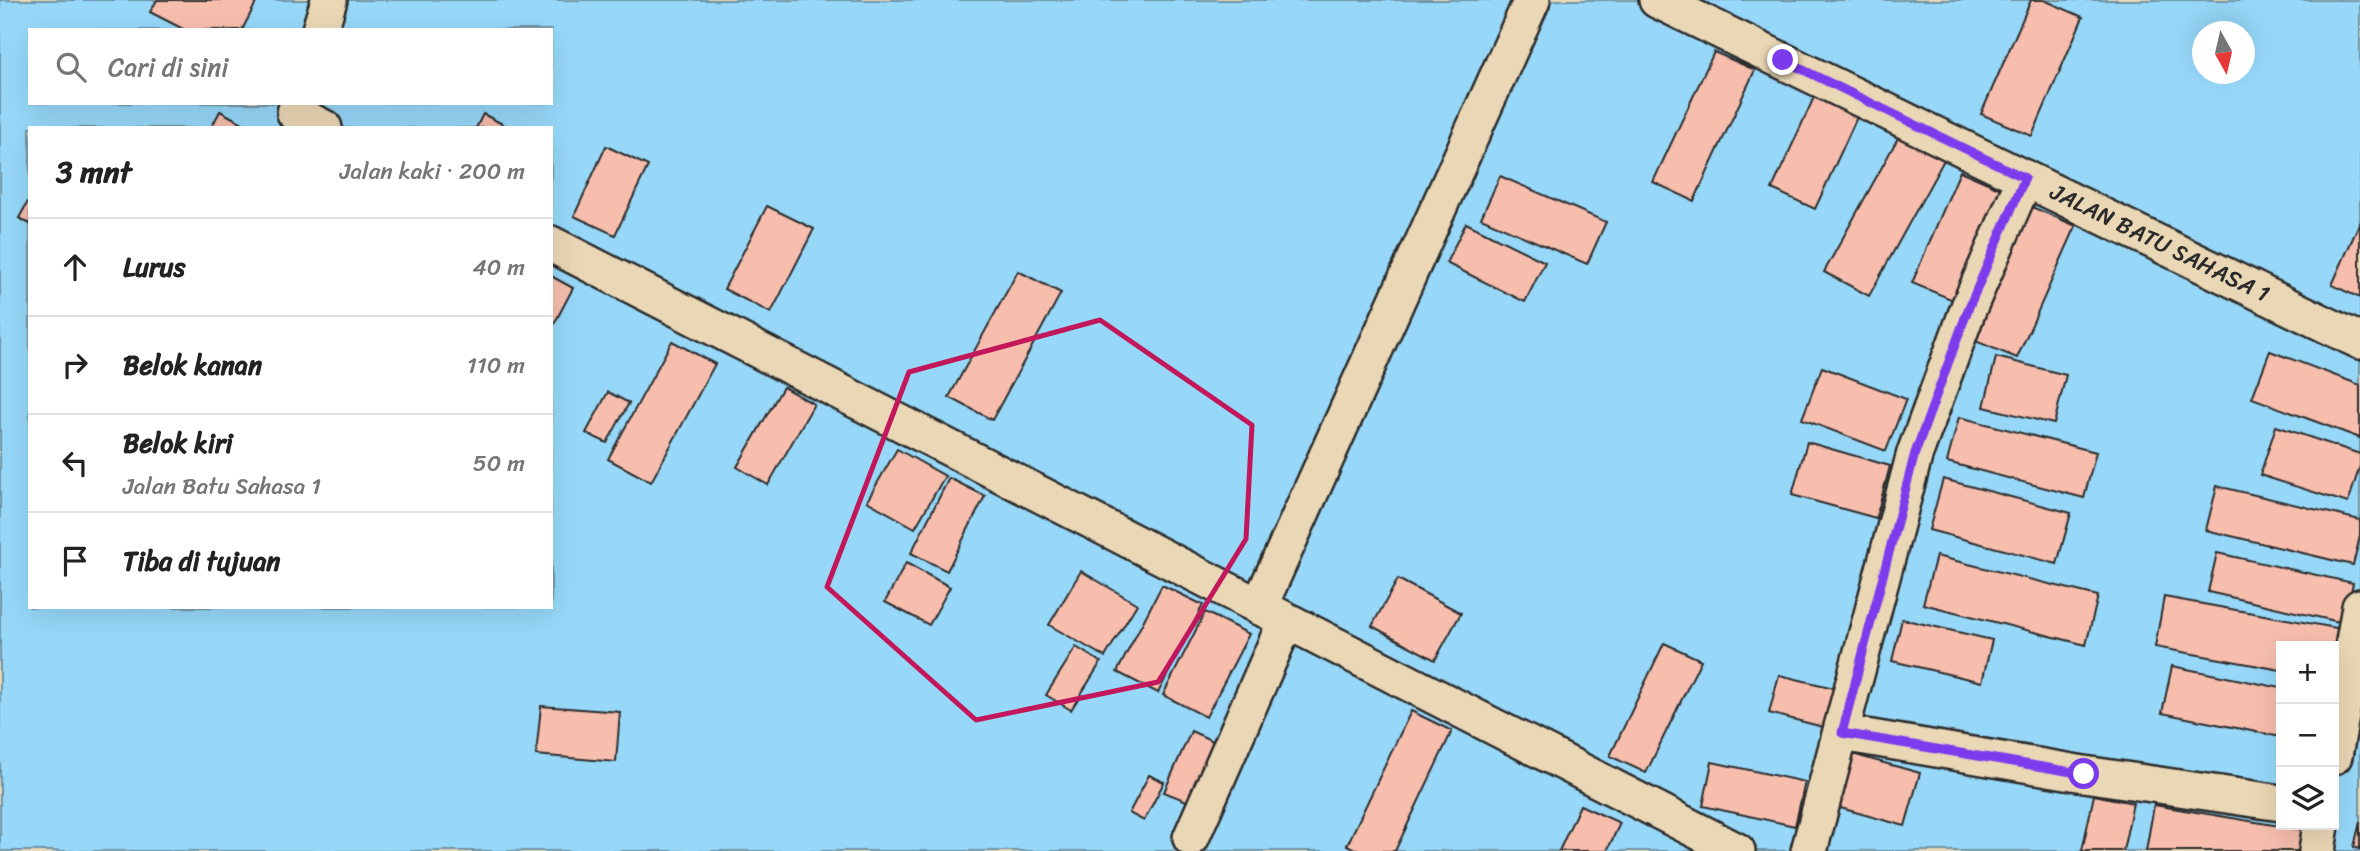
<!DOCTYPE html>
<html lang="id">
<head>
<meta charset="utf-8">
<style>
  body { margin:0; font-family:Sriracha,sans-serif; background:#f2f2f2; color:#222 }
  .controls { position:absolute; right:21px; bottom:21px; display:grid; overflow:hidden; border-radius:0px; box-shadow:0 7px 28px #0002 }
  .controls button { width:63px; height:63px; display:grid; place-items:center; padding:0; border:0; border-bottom:2px solid #e0e0e0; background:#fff; color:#222; font:35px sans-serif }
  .compass { position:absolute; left:2192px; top:21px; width:63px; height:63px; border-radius:50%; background:#fff; box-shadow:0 7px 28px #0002; rotate:172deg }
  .stop { position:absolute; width:21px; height:21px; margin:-16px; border:5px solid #7c3aed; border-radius:50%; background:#fff }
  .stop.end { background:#7c3aed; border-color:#fff; box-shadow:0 2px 7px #0008 }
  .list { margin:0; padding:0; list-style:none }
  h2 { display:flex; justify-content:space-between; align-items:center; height:91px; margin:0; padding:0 28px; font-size:30px }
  h2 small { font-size:23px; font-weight:400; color:#767676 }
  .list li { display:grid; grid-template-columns:46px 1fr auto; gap:21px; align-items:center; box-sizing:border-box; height:98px; padding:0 28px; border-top:2px solid #e0e0e0 }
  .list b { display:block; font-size:26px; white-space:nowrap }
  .list p { margin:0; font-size:23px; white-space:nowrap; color:#767676 }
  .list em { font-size:23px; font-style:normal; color:#767676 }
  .icon { flex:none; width:38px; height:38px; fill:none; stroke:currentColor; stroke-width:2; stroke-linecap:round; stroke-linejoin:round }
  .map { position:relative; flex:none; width:2360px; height:851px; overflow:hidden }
  .search { position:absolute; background:#fff; box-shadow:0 7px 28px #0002; left:28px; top:28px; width:525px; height:77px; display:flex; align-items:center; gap:18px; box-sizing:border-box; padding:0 24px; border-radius:0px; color:#767676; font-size:26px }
  .panel { position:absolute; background:#fff; box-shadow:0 7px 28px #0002; left:28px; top:126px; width:525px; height:483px; border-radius:0px }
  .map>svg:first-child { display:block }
</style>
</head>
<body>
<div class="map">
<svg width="2360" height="851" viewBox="0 0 2360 851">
  <rect width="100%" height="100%" fill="#ead7b5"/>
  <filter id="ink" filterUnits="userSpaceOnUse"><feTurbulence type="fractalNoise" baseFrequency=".0143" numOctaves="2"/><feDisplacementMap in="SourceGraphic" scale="14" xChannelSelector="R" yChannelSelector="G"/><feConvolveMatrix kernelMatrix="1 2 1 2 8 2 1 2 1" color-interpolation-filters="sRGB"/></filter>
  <g filter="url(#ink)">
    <path fill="#97d8f9" stroke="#6c93a7" stroke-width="2" fill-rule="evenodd" d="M0 0H2360V851H0ZM30 30H551V103H30ZM2202 32H2244V74H2202ZM30 128H551V607H30ZM2281 646H2334V825H2281Z"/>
    <g fill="#f7beae" stroke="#2b2b2b" stroke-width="2">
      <polygon points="157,0 255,0 257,1 242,30 185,30 150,12"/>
      <polygon points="2031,0 2044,0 2083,17 2032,136 1981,114"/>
      <polygon points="1714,52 1755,70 1694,201 1653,182"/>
      <polygon points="1815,95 1858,115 1815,209 1772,189"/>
      <polygon points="220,111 252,128 211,128"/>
      <polygon points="483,114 510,128 476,128"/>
      <polygon points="1899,136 1944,160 1869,296 1824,272"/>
      <polygon points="606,146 648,166 615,235 574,216"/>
      <polygon points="1960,171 2006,191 1958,302 1912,283"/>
      <polygon points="1500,176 1606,222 1587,264 1481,218"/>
      <polygon points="30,198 30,224 19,218"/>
      <polygon points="767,206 814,229 771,313 724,289"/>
      <polygon points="2032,207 2076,226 2017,358 1973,340"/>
      <polygon points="2360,222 2360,298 2332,285"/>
      <polygon points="1466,223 1545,262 1525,302 1446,263"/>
      <polygon points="1018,271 1061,293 992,420 949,397"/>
      <polygon points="551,276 573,288 551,330"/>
      <polygon points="672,341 715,364 651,482 608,459"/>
      <polygon points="2270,351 2360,385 2360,438 2252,398"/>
      <polygon points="1996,357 2066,375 2054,424 1984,407"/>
      <polygon points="1822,367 1906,399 1886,451 1802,419"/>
      <polygon points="783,387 814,404 768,485 737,467"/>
      <polygon points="608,392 629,403 607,443 586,433"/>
      <polygon points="1959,417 2096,452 2084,498 1947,462"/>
      <polygon points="2276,426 2360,454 2360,466 2348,503 2260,475"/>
      <polygon points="1807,442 1890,466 1876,518 1792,495"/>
      <polygon points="897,449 945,476 915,528 867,501"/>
      <polygon points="949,478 985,496 947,571 911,553"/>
      <polygon points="1943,479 2071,513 2057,564 1929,530"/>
      <polygon points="2217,486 2360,520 2360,536 2353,565 2206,530"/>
      <polygon points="2217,553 2353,583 2344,623 2208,592"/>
      <polygon points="1936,556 2098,596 2086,645 1923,604"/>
      <polygon points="906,563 950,587 929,625 885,602"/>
      <polygon points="1081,571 1137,604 1105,657 1049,625"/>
      <polygon points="1398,579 1461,613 1435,660 1372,626"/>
      <polygon points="1162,585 1203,605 1158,693 1117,672"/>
      <polygon points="2164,597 2342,629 2334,672 2334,646 2281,646 2281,670 2155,647"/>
      <polygon points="1205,612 1249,634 1206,717 1163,695"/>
      <polygon points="1902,619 1992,640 1982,682 1892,661"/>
      <polygon points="1664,643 1701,660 1646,773 1610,756"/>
      <polygon points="1076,647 1101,662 1071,710 1046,695"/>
      <polygon points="2172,666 2281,688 2281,737 2162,713"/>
      <polygon points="1779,675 1834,688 1823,727 1769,713"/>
      <polygon points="541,706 620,712 616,762 536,755"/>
      <polygon points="1411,711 1452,731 1395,851 1359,851 1347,845"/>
      <polygon points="1191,731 1215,742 1189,802 1164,792"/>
      <polygon points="1852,754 1920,773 1905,826 1837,807"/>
      <polygon points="1712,762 1805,782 1795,826 1703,806"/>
      <polygon points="1149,775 1164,782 1144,821 1129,813"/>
      <polygon points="2094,795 2133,803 2123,851 2082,851"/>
      <polygon points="1580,805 1620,823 1607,851 1559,851"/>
      <polygon points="2154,805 2309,831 2305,851 2146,851"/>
      <polygon points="2360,822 2360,849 2354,847"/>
    </g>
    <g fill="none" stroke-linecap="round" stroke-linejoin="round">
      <g stroke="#2b2b2b" stroke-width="40">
        <g id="street">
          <polyline points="1657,0 2360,341"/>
          <polyline points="320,30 329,0"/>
          <polyline points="298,103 295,113 324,128"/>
          <polyline points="551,244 1737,851"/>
          <polyline points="1259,607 1532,0"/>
          <polyline points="1842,733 2084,774 2281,803"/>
          <polyline points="2334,756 2360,607"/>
          <polyline points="1191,838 1286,621"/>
          <polyline points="1809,851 1915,453 1969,307 2025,178"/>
          <polyline points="2317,851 2321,825"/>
        </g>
      </g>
      <use href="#street" stroke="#ead7b5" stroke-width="35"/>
    </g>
  </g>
  <g fill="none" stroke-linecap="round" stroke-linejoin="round" filter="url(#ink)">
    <polyline stroke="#7c3aed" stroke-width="9" points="1783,60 2025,178 1969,307 1915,453 1842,733 2084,774"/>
  </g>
  <path fill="none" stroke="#c2185b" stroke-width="5" stroke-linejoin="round" d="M1100 320 1252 425 1246 539 1158 682 976 720 827 587 909 372Z"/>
  <g text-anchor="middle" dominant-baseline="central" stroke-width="7" stroke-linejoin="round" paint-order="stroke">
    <g font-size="23" fill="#2b2b2b" stroke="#ead7b5">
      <text transform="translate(2160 243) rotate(26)">JALAN BATU SAHASA 1</text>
    </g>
  </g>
</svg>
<div class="controls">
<button>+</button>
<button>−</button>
<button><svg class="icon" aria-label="layers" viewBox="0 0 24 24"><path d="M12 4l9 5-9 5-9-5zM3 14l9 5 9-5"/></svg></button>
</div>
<svg class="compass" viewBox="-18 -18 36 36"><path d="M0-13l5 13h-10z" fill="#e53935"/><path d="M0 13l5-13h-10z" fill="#767676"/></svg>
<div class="stop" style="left:2084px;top:774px"></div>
<div class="stop end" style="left:1783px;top:60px"></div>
<div class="search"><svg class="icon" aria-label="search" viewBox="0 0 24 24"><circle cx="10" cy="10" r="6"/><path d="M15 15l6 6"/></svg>Cari di sini</div>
<section class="panel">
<h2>3 mnt<small>Jalan kaki · 200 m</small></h2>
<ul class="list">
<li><svg class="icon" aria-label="ahead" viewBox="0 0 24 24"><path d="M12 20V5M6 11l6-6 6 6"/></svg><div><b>Lurus</b></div><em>40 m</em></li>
<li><svg class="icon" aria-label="right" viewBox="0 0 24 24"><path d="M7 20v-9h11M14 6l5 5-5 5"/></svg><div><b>Belok kanan</b></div><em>110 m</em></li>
<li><svg class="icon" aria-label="left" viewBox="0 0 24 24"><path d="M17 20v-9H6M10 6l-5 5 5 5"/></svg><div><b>Belok kiri</b><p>Jalan Batu Sahasa 1</p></div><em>50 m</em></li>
<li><svg class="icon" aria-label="arrive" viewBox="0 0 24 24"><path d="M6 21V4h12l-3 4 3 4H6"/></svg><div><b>Tiba di tujuan</b></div></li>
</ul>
</section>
</div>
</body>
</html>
